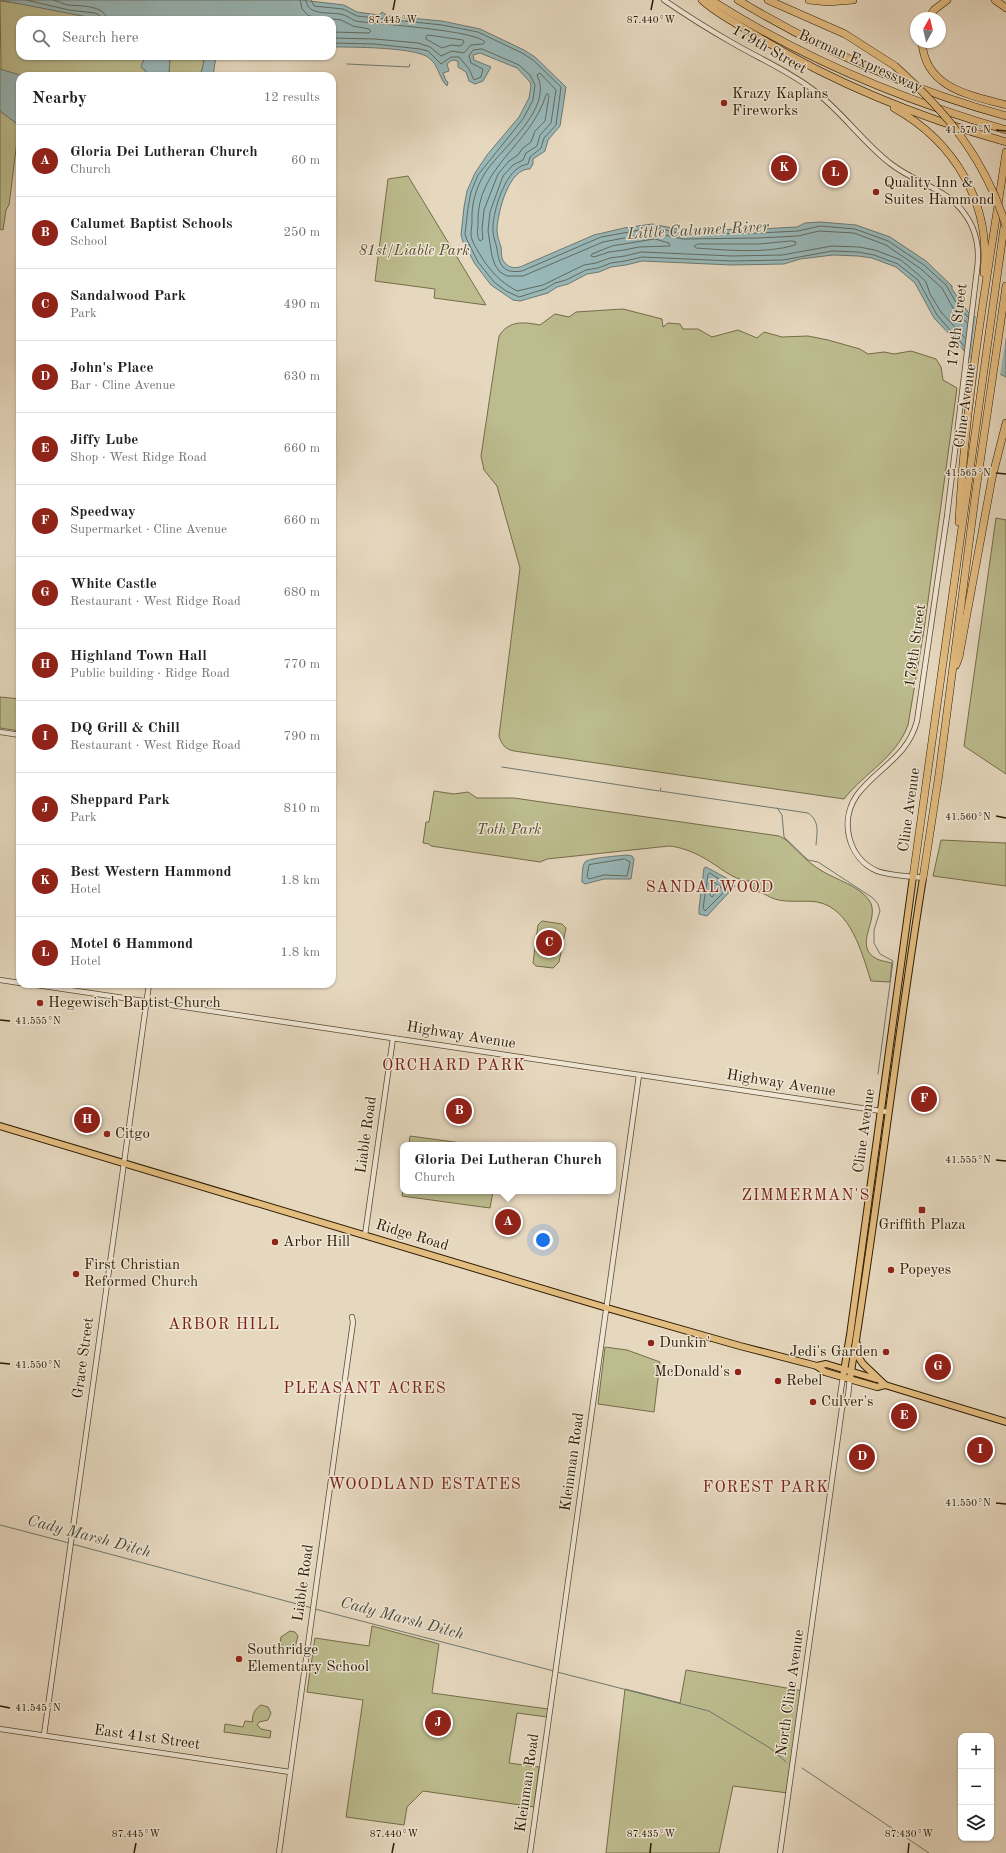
<!DOCTYPE html>
<html lang="en">
<head>
<meta charset="utf-8">
<style>
  body { margin:0; font-family:"Old Standard TT",serif; background:#f2f2f2; color:#202124 }
  .controls { position:absolute; right:12px; bottom:12px; display:grid; overflow:hidden; border-radius:8px; box-shadow:0 1px 3px #0004 }
  .controls button { width:36px; height:36px; display:grid; place-items:center; padding:0; border:0; border-bottom:1px solid #e0e0e0; background:#fff; color:#202124; font:20px sans-serif }
  .compass { position:absolute; left:910px; top:12px; width:36px; height:36px; border-radius:50%; background:#fff; box-shadow:0 1px 3px #0004; rotate:8deg }
  .you { position:absolute; left:543px; top:1240px; width:14px; height:14px; margin:-10px; border:3px solid #fff; border-radius:50%; background:#1a73e8; box-shadow:0 0 0 6px #1a73e833 }
  .badge { display:grid; place-items:center; width:26px; height:26px; border-radius:50%; background:#8f2418; color:#fff; font-size:13px; font-weight:700 }
  .pin { position:absolute; translate:-50% -50%; border:2px solid #fff; box-shadow:0 1px 4px #0006 }
  .popup { position:absolute; left:400px; top:1142px; width:216px; height:52px; box-sizing:border-box; display:grid; place-content:center; border-radius:8px; background:#fff; filter:drop-shadow(0 1px 3px #0005); font-size:13px; white-space:nowrap; color:#757577 }
  .popup b { font-size:15px; color:#202124 }
  .popup::after { content:''; position:absolute; left:50%; top:100%; margin-left:-8px; border:8px solid transparent; border-top-color:#fff }
  .list { margin:0; padding:0; list-style:none }
  h2 { display:flex; justify-content:space-between; align-items:center; height:52px; margin:0; padding:0 16px; font-size:17px }
  h2 small { font-size:13px; font-weight:400; color:#757577 }
  .list li { display:grid; grid-template-columns:26px 1fr auto; gap:12px; align-items:center; box-sizing:border-box; height:72px; padding:0 16px; border-top:1px solid #e0e0e0 }
  .list b { display:block; font-size:15px; white-space:nowrap }
  .list p { margin:0; font-size:13px; white-space:nowrap; color:#757577 }
  .list em { font-size:13px; font-style:normal; color:#757577 }
  .icon { flex:none; width:22px; height:22px; fill:none; stroke:currentColor; stroke-width:2; stroke-linecap:round; stroke-linejoin:round }
  .map { position:relative; flex:none; width:1006px; height:1853px; overflow:hidden }
  .search { position:absolute; background:#fff; box-shadow:0 1px 3px #0004; left:16px; top:16px; width:320px; height:44px; display:flex; align-items:center; gap:10px; box-sizing:border-box; padding:0 14px; border-radius:12px; color:#757577; font-size:15px }
  .panel { position:absolute; background:#fff; box-shadow:0 1px 3px #0004; left:16px; top:72px; width:320px; height:916px; border-radius:12px }
  .map>svg:first-child { display:block }
</style>
</head>
<body>
<div class="map">
<svg width="1006" height="1853" viewBox="0 0 1006 1853">
  <rect width="100%" height="100%" fill="#e6d8bf"/>
  <filter id="stains"><feTurbulence type="fractalNoise" baseFrequency=".005" numOctaves="4"/><feColorMatrix values="0 0 0 0 .2 0 0 0 0 .09 0 0 0 0 .02 0 0 0 .5 -.17"/></filter>
  <radialGradient id="worn" r=".72"><stop offset=".6" stop-color="#630" stop-opacity="0"/><stop offset="1" stop-color="#630" stop-opacity=".3"/></radialGradient>
  <g fill="#bcbc8e" stroke="#746c48">
    <polygon points="0,1 24,4 103,20 20,20 20,56 145,56 142,65 143,69 146,71 143,76 23,76 1,70"/>
    <polygon points="170,56 205,56 202,70 199,76 163,76 165,72 169,74"/>
    <polygon points="0,111 19,125 9,205 6,210 3,230 0,229"/>
    <polygon points="408,176 486,305 434,298 435,289 375,281 388,179"/>
    <path d="M623 309 662 319 663 327 668 323 680 324 683 329H698L712 337 738 330 757 338 764 332 782 337 808 336 828 340 860 349 868 354 884 352 894 354 911 351 936 359 941 367 943 380 957 388 924 630 908 725C896 758 865 772 844 799L514 751C505 749 502 745 499 736L520 568 497 486 484 470 481 456 499 336C509 320 524 322 540 325L555 314 569 317 576 312Z"/>
    <polygon points="996,518 1006,520 1006,774 964,746"/>
    <polygon points="0,697 20,699 20,731 0,728"/>
    <path d="M434 791 454 794 468 792 477 798H514L779 836 785 839C797 850 808 863 822 871 837 880 859 886 869 900 882 918 851 946 877 959 881 961 888 962 892 963L890 982 871 981C862 954 851 908 817 902 805 900 786 903 775 899 766 896 765 893 755 891L749 881C732 880 719 866 704 858 693 852 681 847 669 846L547 859 540 862 431 846 429 844 423 843 426 822H429Z"/>
    <polygon points="941,840 1006,843 1006,886 933,876"/>
    <polygon points="542,921 562,924 566,928 559,962 553,968 536,966 533,963 538,925"/>
    <polygon points="410,1136 469,1144 473,1145 409,1145"/>
    <polygon points="403,1188 403,1191 493,1191 490,1208 402,1196"/>
    <polygon points="605,1347 627,1350 660,1362 654,1412 598,1404"/>
    <polygon points="372,1626 439,1644 432,1693 548,1709 547,1717 517,1713 509,1763 539,1767 534,1807 423,1791 407,1807 404,1825 346,1817 363,1700 307,1692 315,1638 369,1646"/>
    <polygon points="290,1631 295,1632 298,1636 296,1644 293,1649 284,1649 280,1643 281,1637"/>
    <polygon points="686,1670 803,1691 788,1793 733,1786 719,1853 606,1853 625,1689 680,1703"/>
    <path d="M261 1705 268 1707 271 1713 268 1720 259 1722 257 1725 261 1729 271 1731 270 1738 224 1732 225 1724 243 1727 245 1721 253 1722C251 1717 255 1708 261 1705Z"/>
  </g>
  <g fill="#98b8ba" stroke="#6d7970">
    <path d="M0 0H301L344 5 357 12 379 15 382 12 388 16 442 21 480 29 524 50 535 57 566 87 560 126 548 140 545 151 533 159V164L530 169C509 168 498 211 497 229 497 236 499 241 501 247 502 253 500 259 506 264 510 268 515 268 520 267L594 235 624 228 652 224 683 230 759 229 797 227 805 223 820 222 856 225 890 237 926 261 952 286V289L968 312 1004 336 1006 339V377L972 361 957 342 934 318 915 283 896 267 872 258 858 256 833 255 800 259 784 264 732 265 642 261 626 265 611 267 599 272 587 274 568 284 557 287 548 293 520 301 513 300 491 285 475 264 463 242 461 235 464 207 467 191 475 173 487 155 519 117 529 98 531 86 530 82 517 68 480 53 473 55 474 60 491 67 483 81 475 84 469 81 466 72 458 67V61L452 60 447 64 449 71 443 73 446 81 448 82 447 86C439 79 439 65 429 58 417 47 351 47 332 47V20H103Z"/>
    <polygon points="145,56 170,56 169,74 165,72 163,76 143,76 146,71 141,67"/>
    <polygon points="205,56 216,56 213,76 199,76 202,70"/>
    <polygon points="0,69 23,76 20,76 20,126 0,111"/>
    <path d="M626 855 632 856 634 859 631 879H604L585 884 582 882C582 877 582 866 585 862 588 858 618 856 626 855Z"/>
    <polygon points="706,867 730,880 735,886 707,916 699,914 699,908 704,868"/>
  </g>
  <polygon fill="#e6d8bf" points="976,316 1006,336 1000,376 982,370 970,362"/>
  <g fill="none" stroke-linecap="round" stroke-linejoin="round">
    <g stroke="#626a5e" stroke-width="1">
      <polyline points="26,0 69,10 95,13 100,16 102,20"/>
      <path d="M53 0C58 1 63 4 68 5 80 6 106 5 107 20"/>
      <polyline points="300,0 302,9 309,16 341,20 353,26 369,29 371,31 369,33 332,32"/>
      <path d="M306 0C307 16 329 12 340 14 346 15 350 18 355 21 376 24 474 30 485 42L483 44 471 45 464 53 452 51 441 56 430 47 418 43 375 39 332 38"/>
      <path d="M311 0 314 6 343 9 357 16 442 25 478 32 522 53 533 60 561 87 556 125 544 138 541 148 530 157 528 164C524 165 520 166 517 169 503 179 492 214 493 231 493 237 496 243 497 249 499 265 503 274 522 271L601 237 640 230 656 228 683 234 759 233 798 231 820 226 855 229 888 241 924 265 946 285 958 306 968 317"/>
      <polygon points="428,35 463,40 464,42 461,46 451,45 442,48 426,39 426,37"/>
      <polyline points="332,43 375,44 420,49 428,51 441,64 451,57 459,57 469,69 474,80 481,77 483,69 471,63 469,56 473,50 482,49 519,65 530,75 535,85 533,100 523,119 478,175 471,192 468,208 465,234 467,240 478,262 494,282 506,291 519,297 545,289 555,283 566,280 586,270 598,268 611,263 625,261 642,257 732,261 783,260 832,251 858,252 874,255 898,264 918,280 937,315 964,346"/>
      <path d="M548 94 549 96 545 121 535 131 531 142 522 149 518 155 509 161 498 174 484 210 482 229 483 239 480 241C476 235 478 230 478 223 476 167 531 145 546 95Z"/>
      <polygon points="655,239 669,243 670,246 639,247 624,250 609,252 594,257 591,256 592,254 612,246"/>
      <path d="M792 241 796 242 795 245C766 254 726 250 696 248L694 246 698 244H759Z"/>
      <path d="M965 338 941 312 930 294 926 282 921 277 901 260 875 250 859 247 832 246 782 255 732 256 641 252 625 256 610 258 596 263 584 265 543 285 517 291C500 282 489 270 479 253 476 248 471 240 471 234 471 230 472 226 472 222 471 205 476 187 485 173 501 148 554 109 537 75L540 73 556 90 551 123 540 135 537 146 526 153 523 160 513 165 503 176 490 212 488 231 492 256 495 265 500 272 507 276H523L603 242 640 235 656 233 683 239 759 238 798 236 819 231 854 233 886 245 921 269 942 288 954 310 967 323"/>
      <polygon points="625,859 630,862 627,876 604,875 589,879 587,877 589,865"/>
      <polygon points="710,873 730,886 705,911 703,908 708,875"/>
      <polygon points="712,882 714,882 721,887 712,897 710,895"/>
    </g>
    <g stroke="#6d7970" stroke-width="1">
      <polyline points="347,64 409,67 410,64"/>
      <polyline points="502,767 659,791"/>
      <path d="M661 788 660 791 808 813C820 821 817 833 816 845"/>
      <polyline points="777,808 782,815 784,837 808,860 818,862 873,898 878,904 880,911 874,930 874,943 880,954 893,961 878,1074"/>
      <polyline points="0,1525 69,1543"/>
      <polyline points="72,1544 312,1608"/>
      <polyline points="315,1609 554,1671"/>
      <polyline points="557,1672 709,1711 770,1748 786,1762"/>
      <polyline points="802,1768 929,1853"/>
    </g>
    <g stroke="#5a4a31" stroke-width="6">
      <g id="tertiary">
        <path d="M664 0C686 15 708 29 731 42 758 58 787 70 812 89 842 111 862 142 891 164 914 182 947 189 964 213 977 230 980 249 977 270L947 516 917 721C907 758 878 767 857 795 839 821 848 858 877 871 891 876 908 876 923 878"/>
        <polyline points="0,732 20,735"/>
        <polyline points="0,980 20,983"/>
        <polyline points="30,984 888,1112"/>
        <polyline points="365,1235 393,1038"/>
        <polyline points="842,1408 840,1396 843,1377"/>
        <polyline points="0,1729 290,1772"/>
        <polyline points="44,1735 149,984"/>
        <polyline points="279,1853 353,1322 352,1317"/>
        <polyline points="530,1853 639,1075"/>
        <polyline points="780,1853 842,1408 848,1396 850,1378"/>
      </g>
    </g>
    <g stroke="#2c1b02" stroke-width="8">
      <g id="primary">
        <polyline points="0,1126 607,1308 740,1346 817,1366 825,1372 877,1387 885,1385"/>
        <polyline points="857,1344 859,1358 863,1364 885,1385 1006,1422"/>
        <polyline points="817,1366 826,1364 876,1379"/>
        <polyline points="843,1377 850,1335 913,877"/>
        <path d="M850 1378C877 1212 896 1045 923 878"/>
      </g>
    </g>
    <g stroke="#2c1b02" stroke-width="8">
      <g id="motorway">
        <path d="M702 0C717 14 738 24 755 35 833 83 918 117 1006 142"/>
        <path d="M711 0C802 58 902 100 1006 130"/>
        <path d="M738 0C821 50 912 90 1006 116"/>
        <polyline points="768,0 845,34 895,66"/>
        <polyline points="809,0 828,2 853,0"/>
        <polyline points="995,0 1006,8"/>
        <polyline points="929,18 934,10 947,0"/>
        <path d="M922 42C925 88 969 95 1006 105"/>
        <path d="M894 108C955 142 991 203 984 273"/>
        <path d="M959 522C965 398 988 275 1006 152"/>
        <polyline points="956,665 959,657 992,478 1006,423"/>
        <polyline points="913,877 1005,220"/>
        <polyline points="923,878 939,774 976,490 1006,286"/>
      </g>
    </g>
    <use href="#tertiary" stroke="#efe6d5" stroke-width="4.5"/>
    <use href="#primary" stroke="#e3bc80" stroke-width="6"/>
    <use href="#motorway" stroke="#e3bc80" stroke-width="7"/>
    <g stroke="#2c1b02" stroke-width="8" stroke-linecap="butt">
      <path id="motorway-bridge" d="M895 66C947 112 985 159 1006 226"/>
    </g>
    <use href="#motorway-bridge" stroke="#e3bc80" stroke-width="7"/>
  </g>
  <path fill="none" stroke="#2c1b02" stroke-width="1.5" d="M393 10 395 0M651 10 653 0M996 130 1006 131M996 473 1006 474M996 816 1006 818M0 1020 10 1021M996 1160 1006 1161M0 1363 10 1364M996 1503 1006 1504M0 1706 10 1708M134 1853 136 1843M392 1853 394 1843M650 1853 651 1843M908 1853 909 1843"/>
  <g fill="#8f2418" stroke="#efe6d5" stroke-width="1.5">
    <circle cx="724" cy="103" r="4"/>
    <circle cx="876" cy="192" r="4"/>
    <circle cx="40" cy="1003" r="4"/>
    <circle cx="107" cy="1134" r="4"/>
    <rect x="918" y="1206" width="8" height="8" rx="2"/>
    <circle cx="275" cy="1242" r="4"/>
    <circle cx="891" cy="1270" r="4"/>
    <circle cx="76" cy="1274" r="4"/>
    <circle cx="651" cy="1343" r="4"/>
    <circle cx="886" cy="1352" r="4"/>
    <circle cx="738" cy="1372" r="4"/>
    <circle cx="778" cy="1381" r="4"/>
    <circle cx="813" cy="1402" r="4"/>
    <circle cx="239" cy="1659" r="4"/>
  </g>
  <g text-anchor="middle" dominant-baseline="central" stroke-width="3" stroke-linejoin="round" paint-order="stroke">
    <g font-size="15" fill="#2c1b02" stroke="#efe6d5">
      <text transform="translate(769 50) rotate(30)">179th Street</text>
      <text transform="translate(860 62) rotate(24)">Borman Expressway</text>
      <text transform="translate(958 325) rotate(-83)">179th Street</text>
      <text transform="translate(966 406) rotate(-82)">Cline Avenue</text>
      <text transform="translate(916 646) rotate(-82)">179th Street</text>
      <text transform="translate(910 810) rotate(-82)">Cline Avenue</text>
      <text transform="translate(461 1036) rotate(9)">Highway Avenue</text>
      <text transform="translate(781 1084) rotate(9)">Highway Avenue</text>
      <text transform="translate(865 1131) rotate(-82)">Cline Avenue</text>
      <text transform="translate(367 1135) rotate(-82)">Liable Road</text>
      <text transform="translate(412 1236) rotate(17)">Ridge Road</text>
      <text transform="translate(84 1358) rotate(-82)">Grace Street</text>
      <text transform="translate(573 1462) rotate(-82)">Kleinman Road</text>
      <text transform="translate(304 1583) rotate(-82)">Liable Road</text>
      <text transform="translate(791 1693) rotate(-82)">North Cline Avenue</text>
      <text transform="translate(147 1738) rotate(8)">East 41st Street</text>
      <text transform="translate(528 1783) rotate(-82)">Kleinman Road</text>
    </g>
    <g font-size="15" fill="#2c1b02" stroke="#efe6d5" text-anchor="start">
      <text x="732" y="94">Krazy Kaplans<tspan x="732" dy="17">Fireworks</tspan></text>
      <text x="884" y="183">Quality Inn &amp;<tspan x="884" dy="17">Suites Hammond</tspan></text>
      <text x="48" y="1003">Hegewisch Baptist Church</text>
      <text x="115" y="1134">Citgo</text>
      <text x="922" y="1225" text-anchor="middle">Griffith Plaza</text>
      <text x="283" y="1242">Arbor Hill</text>
      <text x="84" y="1265">First Christian<tspan x="84" dy="17">Reformed Church</tspan></text>
      <text x="899" y="1270">Popeyes</text>
      <text x="659" y="1343">Dunkin'</text>
      <text x="878" y="1352" text-anchor="end">Jedi's Garden</text>
      <text x="730" y="1372" text-anchor="end">McDonald's</text>
      <text x="786" y="1381">Rebel</text>
      <text x="821" y="1402">Culver's</text>
      <text x="247" y="1650">Southridge<tspan x="247" dy="17">Elementary School</tspan></text>
    </g>
    <g font-size="15" font-style="italic" fill="#574b2c" stroke="#efe6d5">
      <text x="414" y="251">81st/Liable Park</text>
      <text x="509" y="830">Toth Park</text>
    </g>
    <g font-size="16" font-style="italic" fill="#4c4a39" stroke="#efe6d5">
      <text transform="translate(698 231) rotate(-3)">Little Calumet River</text>
      <text transform="translate(89 1537) rotate(15)">Cady Marsh Ditch</text>
      <text transform="translate(402 1619) rotate(15)">Cady Marsh Ditch</text>
    </g>
    <g font-size="16" letter-spacing="1" fill="#7a1f14" stroke="#efe6d5">
      <text x="710" y="888">SANDALWOOD</text>
      <text x="454" y="1066">ORCHARD PARK</text>
      <text x="806" y="1196">ZIMMERMAN'S</text>
      <text x="224" y="1325">ARBOR HILL</text>
      <text x="365" y="1389">PLEASANT ACRES</text>
      <text x="425" y="1485">WOODLAND ESTATES</text>
      <text x="766" y="1488">FOREST PARK</text>
    </g>
  </g>
  <g font-size="10" text-anchor="middle" fill="#2c1b02" stroke="#efe6d5" stroke-width="3" stroke-linejoin="round" paint-order="stroke">
    <text x="393" y="23">87.445°W</text>
    <text x="651" y="23">87.440°W</text>
    <text x="968" y="133">41.570°N</text>
    <text x="968" y="476">41.565°N</text>
    <text x="968" y="820">41.560°N</text>
    <text x="38" y="1024">41.555°N</text>
    <text x="968" y="1163">41.555°N</text>
    <text x="38" y="1368">41.550°N</text>
    <text x="968" y="1506">41.550°N</text>
    <text x="38" y="1711">41.545°N</text>
    <text x="136" y="1837">87.445°W</text>
    <text x="394" y="1837">87.440°W</text>
    <text x="651" y="1837">87.435°W</text>
    <text x="909" y="1837">87.430°W</text>
  </g>
  <rect width="100%" height="100%" filter="url(#stains)"/>
  <rect width="100%" height="100%" fill="url(#worn)"/>
</svg>
<div class="controls">
<button>+</button>
<button>−</button>
<button><svg class="icon" aria-label="layers" viewBox="0 0 24 24"><path d="M12 4l9 5-9 5-9-5zM3 14l9 5 9-5"/></svg></button>
</div>
<svg class="compass" viewBox="-18 -18 36 36"><path d="M0-13l5 13h-10z" fill="#e53935"/><path d="M0 13l5-13h-10z" fill="#757577"/></svg>
<div class="you"></div>
<div class="pin badge" style="left:508px;top:1222px">A</div>
<div class="popup"><b>Gloria Dei Lutheran Church</b>Church</div>
<div class="pin badge" style="left:459px;top:1111px">B</div>
<div class="pin badge" style="left:549px;top:943px">C</div>
<div class="pin badge" style="left:862px;top:1457px">D</div>
<div class="pin badge" style="left:904px;top:1416px">E</div>
<div class="pin badge" style="left:924px;top:1099px">F</div>
<div class="pin badge" style="left:938px;top:1367px">G</div>
<div class="pin badge" style="left:87px;top:1120px">H</div>
<div class="pin badge" style="left:980px;top:1450px">I</div>
<div class="pin badge" style="left:438px;top:1723px">J</div>
<div class="pin badge" style="left:784px;top:168px">K</div>
<div class="pin badge" style="left:835px;top:173px">L</div>
<div class="search"><svg class="icon" aria-label="search" viewBox="0 0 24 24"><circle cx="10" cy="10" r="6"/><path d="M15 15l6 6"/></svg>Search here</div>
<section class="panel">
<h2>Nearby<small>12 results</small></h2>
<ul class="list">
<li><span class="badge">A</span><div><b>Gloria Dei Lutheran Church</b><p>Church</p></div><em>60 m</em></li>
<li><span class="badge">B</span><div><b>Calumet Baptist Schools</b><p>School</p></div><em>250 m</em></li>
<li><span class="badge">C</span><div><b>Sandalwood Park</b><p>Park</p></div><em>490 m</em></li>
<li><span class="badge">D</span><div><b>John's Place</b><p>Bar · Cline Avenue</p></div><em>630 m</em></li>
<li><span class="badge">E</span><div><b>Jiffy Lube</b><p>Shop · West Ridge Road</p></div><em>660 m</em></li>
<li><span class="badge">F</span><div><b>Speedway</b><p>Supermarket · Cline Avenue</p></div><em>660 m</em></li>
<li><span class="badge">G</span><div><b>White Castle</b><p>Restaurant · West Ridge Road</p></div><em>680 m</em></li>
<li><span class="badge">H</span><div><b>Highland Town Hall</b><p>Public building · Ridge Road</p></div><em>770 m</em></li>
<li><span class="badge">I</span><div><b>DQ Grill &amp; Chill</b><p>Restaurant · West Ridge Road</p></div><em>790 m</em></li>
<li><span class="badge">J</span><div><b>Sheppard Park</b><p>Park</p></div><em>810 m</em></li>
<li><span class="badge">K</span><div><b>Best Western Hammond</b><p>Hotel</p></div><em>1.8 km</em></li>
<li><span class="badge">L</span><div><b>Motel 6 Hammond</b><p>Hotel</p></div><em>1.8 km</em></li>
</ul>
</section>
</div>
</body>
</html>
